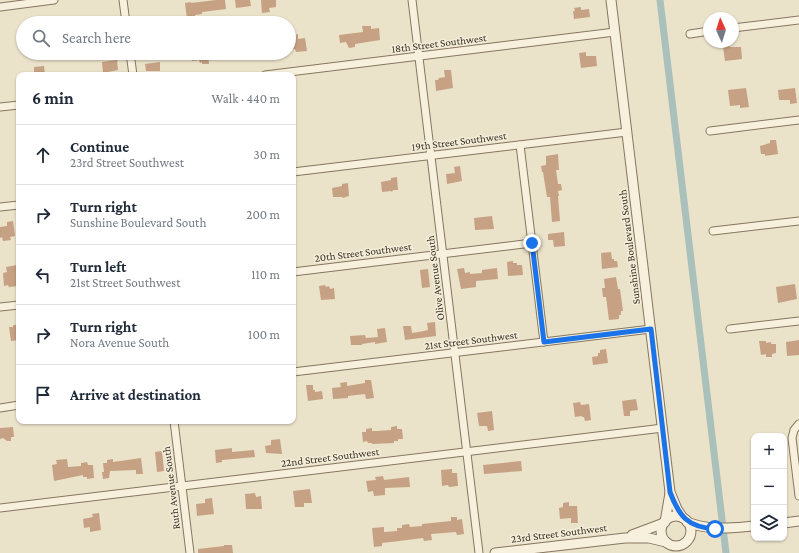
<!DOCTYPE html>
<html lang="en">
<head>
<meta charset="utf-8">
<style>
  body { margin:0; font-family:"Crimson Pro",serif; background:#f6f6f7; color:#1f2937 }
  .controls { position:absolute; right:12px; bottom:12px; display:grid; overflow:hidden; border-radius:8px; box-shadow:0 1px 3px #0004 }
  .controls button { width:36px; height:36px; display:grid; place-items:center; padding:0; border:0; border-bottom:1px solid #e0e1e3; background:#fff; color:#1f2937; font:20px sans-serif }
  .compass { position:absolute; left:703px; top:12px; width:36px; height:36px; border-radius:50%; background:#fff; box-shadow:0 1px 3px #0004; rotate:356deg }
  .stop { position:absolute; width:12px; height:12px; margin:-9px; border:3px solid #1a73e8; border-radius:50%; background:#fff }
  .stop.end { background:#1a73e8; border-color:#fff; box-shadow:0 1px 4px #0008 }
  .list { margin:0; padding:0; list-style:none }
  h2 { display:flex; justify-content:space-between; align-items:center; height:52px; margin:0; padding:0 16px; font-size:17px }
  h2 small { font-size:13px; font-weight:400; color:#747a83 }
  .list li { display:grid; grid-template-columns:26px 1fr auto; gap:12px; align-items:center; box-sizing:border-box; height:60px; padding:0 16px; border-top:1px solid #e0e1e3 }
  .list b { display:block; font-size:15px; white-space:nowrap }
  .list p { margin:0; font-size:13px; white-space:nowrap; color:#747a83 }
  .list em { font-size:13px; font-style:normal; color:#747a83 }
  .icon { flex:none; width:22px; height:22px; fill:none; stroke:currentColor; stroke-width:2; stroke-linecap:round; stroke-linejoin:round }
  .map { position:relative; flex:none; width:799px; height:553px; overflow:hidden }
  .search { position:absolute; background:#fff; box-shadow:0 1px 3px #0004; left:16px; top:16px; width:280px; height:44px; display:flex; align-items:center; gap:10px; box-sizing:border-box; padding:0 14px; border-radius:22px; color:#747a83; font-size:15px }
  .panel { position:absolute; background:#fff; box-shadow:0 1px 3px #0004; left:16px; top:72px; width:280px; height:352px; border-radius:8px }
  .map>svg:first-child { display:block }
</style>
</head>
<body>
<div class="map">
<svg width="799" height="553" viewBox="0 0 799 553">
  <rect width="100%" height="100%" fill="#ebe2ca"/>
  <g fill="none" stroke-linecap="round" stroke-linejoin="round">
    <polyline stroke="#aac0ba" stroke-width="7" points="660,0 726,553"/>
  </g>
  <g fill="#c6a183">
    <polygon points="216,0 225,0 226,9 202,12 202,14 195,15 195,18 187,19 185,3 191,2 191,3"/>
    <polygon points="235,0 250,0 251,6 236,8"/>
    <polygon points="261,0 276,0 276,7 269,8 270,12 262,13"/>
    <polygon points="581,7 581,10 589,9 590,17 574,19 573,11 575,11 574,8"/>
    <polygon points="362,26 371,26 371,29 379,28 380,40 355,44 355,47 349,48 346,42 340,43 339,35 363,32"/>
    <polygon points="298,34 298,39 305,38 307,51 296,52 295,49 290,50 289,36"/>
    <polygon points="729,45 730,47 741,47 742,59 725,61 723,46"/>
    <polygon points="586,52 586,56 596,56 597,66 581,68 579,53"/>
    <polygon points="191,53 208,53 209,64 202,64 202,62 200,63 199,60 192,61"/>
    <polygon points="117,60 118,70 103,73 102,62"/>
    <polygon points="160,62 160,71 146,71 145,64"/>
    <polygon points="44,66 45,75 34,75 34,67"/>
    <polygon points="444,70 451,70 453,88 436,91 435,80 438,80 439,78 445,77"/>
    <polygon points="746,88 749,107 740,108 740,105 730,106 728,90"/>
    <polygon points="795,88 797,103 790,104 790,100 779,100 778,90"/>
    <polygon points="770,140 776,140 778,154 765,156 765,154 761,154 760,146 770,143"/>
    <polygon points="558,154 559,170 556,170 558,184 561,184 562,190 558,191 559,196 558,196 560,221 552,222 550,197 547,197 543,172 542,172 541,166 546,165 546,156"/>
    <polygon points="460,166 462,181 447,184 446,174 455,173 454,167"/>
    <polygon points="397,177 398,190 393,190 392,192 391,191 382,192 381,182 391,180 391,178"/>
    <polygon points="348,183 349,196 343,198 342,197 333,197 332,188 342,186 342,184"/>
    <polygon points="492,216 494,229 475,230 474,218"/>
    <polygon points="13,221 15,236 10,237 11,240 3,241 2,237 0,238 0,227 7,226 7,222"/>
    <polygon points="564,232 565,246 554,247 553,240 548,240 548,234"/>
    <polygon points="611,252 612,259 614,259 614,261 617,261 618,267 602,269 601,253"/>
    <polygon points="513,261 513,263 517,263 517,265 522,265 523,275 508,276 507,262"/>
    <polygon points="17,265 18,271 19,271 19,286 9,287 8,285 4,286 3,273 7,272 6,267"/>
    <polygon points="464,268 465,273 470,272 470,274 482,273 482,270 497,268 498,279 476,281 476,287 461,289 457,269"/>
    <polygon points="428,269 430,287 422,288 420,270"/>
    <polygon points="616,277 618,289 620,289 623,311 621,311 621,315 619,315 619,319 609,320 606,297 603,297 602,288 605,288 604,279"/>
    <polygon points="795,284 797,299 778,303 776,287"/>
    <polygon points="325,285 326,287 329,286 330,289 334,288 335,299 321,300 319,286"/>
    <polygon points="435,322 436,336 405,340 403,326 411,326 412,333 424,331 428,330 427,323"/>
    <polygon points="13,325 19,325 19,340 11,341 9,327 13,327"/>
    <polygon points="385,328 387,342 375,344 375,342 362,344 362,345 351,345 350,336 365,335 366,338 378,337 377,329"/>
    <polygon points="799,340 799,355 787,356 786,342"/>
    <polygon points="759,341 766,341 766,343 771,342 771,344 776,344 776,353 772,354 772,357 766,357 766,354 761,355"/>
    <polygon points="606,349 608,363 593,365 592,357 598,356 598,353 600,353 600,350"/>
    <polygon points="365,380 371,380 374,398 366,399 365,394 348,396 348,398 333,399 332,388 341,387 340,383 347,382 347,386 365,383"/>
    <polygon points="306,385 313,385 313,390 315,390 315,392 322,391 323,399 308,401"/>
    <polygon points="636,399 638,410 630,411 630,416 624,416 622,401"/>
    <polygon points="580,402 581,405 589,404 591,420 585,421 584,417 582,417 582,416 575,417 573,403"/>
    <polygon points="492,411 494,430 488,431 487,426 479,426 477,413"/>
    <polygon points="397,426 397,429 402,429 403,439 398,439 398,441 394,441 394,443 372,444 372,443 368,443 367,441 363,442 362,432 366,432 366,429 372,428 372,431 377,431 391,430 391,427"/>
    <polygon points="13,427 14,437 11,437 11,441 7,441 3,438 0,439 0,428"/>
    <polygon points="280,439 282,454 266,453 265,446 271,445 271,440"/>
    <polygon points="232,448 232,452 254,450 255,457 222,460 222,462 216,463 215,450"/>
    <polygon points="162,451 164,471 157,472 155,452"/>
    <polygon points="141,458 143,474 136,474 136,470 110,471 109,478 103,479 102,472 104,472 103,463 107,463 107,460 113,459 113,462"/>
    <polygon points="67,459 68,467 81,466 81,463 87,462 88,465 93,465 94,478 87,479 87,477 83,477 83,475 54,481 52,465 57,464 56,460"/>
    <polygon points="521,461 522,471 484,474 483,465"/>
    <polygon points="452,469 452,473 457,473 458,486 449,487 448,485 442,486 441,470"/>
    <polygon points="383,476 384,480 409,477 410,487 385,488 385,495 374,496 373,491 368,492 366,481 376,480 375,477"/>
    <polygon points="310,489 312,503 304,503 304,507 295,507 293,491"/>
    <polygon points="255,493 256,497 261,496 262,509 246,509 245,494"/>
    <polygon points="212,498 214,514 197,516 196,504 205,503 205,499"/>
    <polygon points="569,502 569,506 577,506 578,523 571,523 571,518 560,519 559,508 563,507 563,503"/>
    <polygon points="99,513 101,530 90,532 90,527 84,528 83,519 93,517 92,514"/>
    <polygon points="451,517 457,517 457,520 462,519 464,534 457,535 456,532 431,534 432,540 424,541 423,538 391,542 382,543 382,546 374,547 372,528 384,527 384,532 397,531 397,528 402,528 402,525 409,524 410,527 422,526 422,524 451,521"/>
    <polygon points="224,545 232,545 233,553 198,553 198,549 224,546"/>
  </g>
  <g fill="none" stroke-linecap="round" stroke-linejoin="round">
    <g stroke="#867660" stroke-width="9">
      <g id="minor">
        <polyline points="123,0 126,23"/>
        <polyline points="412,0 479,553"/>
        <polyline points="0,7 54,0"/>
        <polyline points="733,28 799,20"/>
        <polyline points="690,34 709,31"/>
        <polyline points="130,53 133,75"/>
        <polyline points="265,75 615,32"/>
        <polyline points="0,107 19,105"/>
        <polyline points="710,131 799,120"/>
        <polyline points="520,145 544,342"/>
        <polyline points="293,172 627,132"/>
        <polyline points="0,207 19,205"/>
        <polyline points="713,231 799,221"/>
        <polyline points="293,272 532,243"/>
        <polyline points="0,307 19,305"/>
        <polyline points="730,329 799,321"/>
        <polyline points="293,372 651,329"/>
        <polyline points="0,408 19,405"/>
        <polyline points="174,421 190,553"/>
        <polyline points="799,424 794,430 792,438 799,496"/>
        <polyline points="0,508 663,428"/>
      </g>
    </g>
    <g stroke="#867660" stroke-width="11">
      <g id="tertiary">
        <polyline points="611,0 670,492 677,509 683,518"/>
        <circle cx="676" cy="531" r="15"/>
        <polyline points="665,522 670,493"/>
        <path d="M687 522C710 531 730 528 754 526"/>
        <polyline points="784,523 799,521"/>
        <polyline points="632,535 664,523"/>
        <polyline points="495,553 625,538 649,538 666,542"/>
      </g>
    </g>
    <use href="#minor" stroke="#f6f0dd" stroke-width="7"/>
    <use href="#tertiary" stroke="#f6f0dd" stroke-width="9"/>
  </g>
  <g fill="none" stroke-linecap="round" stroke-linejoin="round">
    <path stroke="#1a73e8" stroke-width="5" d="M532 243 544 342 651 329 670 492C679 516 687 527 715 529"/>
  </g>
  <g text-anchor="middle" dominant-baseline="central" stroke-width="3" stroke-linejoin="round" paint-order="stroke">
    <g font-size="11" fill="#382e22" stroke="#f3edd9">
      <text transform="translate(439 43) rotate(-7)">18th Street Southwest</text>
      <text transform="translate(459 141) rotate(-7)">19th Street Southwest</text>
      <text transform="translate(629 247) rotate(-97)">Sunshine Boulevard South</text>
      <text transform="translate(363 252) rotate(-7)">20th Street Southwest</text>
      <text transform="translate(435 278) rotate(-97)">Olive Avenue South</text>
      <text transform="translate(471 340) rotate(-7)">21st Street Southwest</text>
      <text transform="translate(330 457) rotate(-7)">22nd Street Southwest</text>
      <text transform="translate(171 488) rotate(-97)">Ruth Avenue South</text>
      <text transform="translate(559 533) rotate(-7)">23rd Street Southwest</text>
    </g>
  </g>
</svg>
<div class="controls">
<button>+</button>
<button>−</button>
<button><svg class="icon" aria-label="layers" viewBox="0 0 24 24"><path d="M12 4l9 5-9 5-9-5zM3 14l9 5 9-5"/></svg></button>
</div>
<svg class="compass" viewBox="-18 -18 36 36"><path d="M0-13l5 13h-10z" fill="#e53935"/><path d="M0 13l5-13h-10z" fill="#747a83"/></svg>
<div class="stop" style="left:715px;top:529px"></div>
<div class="stop end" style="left:532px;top:243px"></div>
<div class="search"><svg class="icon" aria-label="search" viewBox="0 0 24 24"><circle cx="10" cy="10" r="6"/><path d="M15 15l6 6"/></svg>Search here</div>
<section class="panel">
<h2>6 min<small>Walk · 440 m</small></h2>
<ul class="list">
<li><svg class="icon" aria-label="ahead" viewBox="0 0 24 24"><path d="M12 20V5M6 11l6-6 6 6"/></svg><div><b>Continue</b><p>23rd Street Southwest</p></div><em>30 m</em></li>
<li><svg class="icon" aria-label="right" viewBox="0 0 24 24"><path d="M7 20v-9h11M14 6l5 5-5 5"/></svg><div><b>Turn right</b><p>Sunshine Boulevard South</p></div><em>200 m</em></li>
<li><svg class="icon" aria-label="left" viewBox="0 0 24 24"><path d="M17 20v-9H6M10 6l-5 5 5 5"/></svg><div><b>Turn left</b><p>21st Street Southwest</p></div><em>110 m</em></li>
<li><svg class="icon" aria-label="right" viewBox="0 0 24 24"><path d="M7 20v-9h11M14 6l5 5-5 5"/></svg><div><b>Turn right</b><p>Nora Avenue South</p></div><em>100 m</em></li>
<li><svg class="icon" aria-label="arrive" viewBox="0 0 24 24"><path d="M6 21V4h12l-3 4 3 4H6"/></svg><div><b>Arrive at destination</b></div></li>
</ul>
</section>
</div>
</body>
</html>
